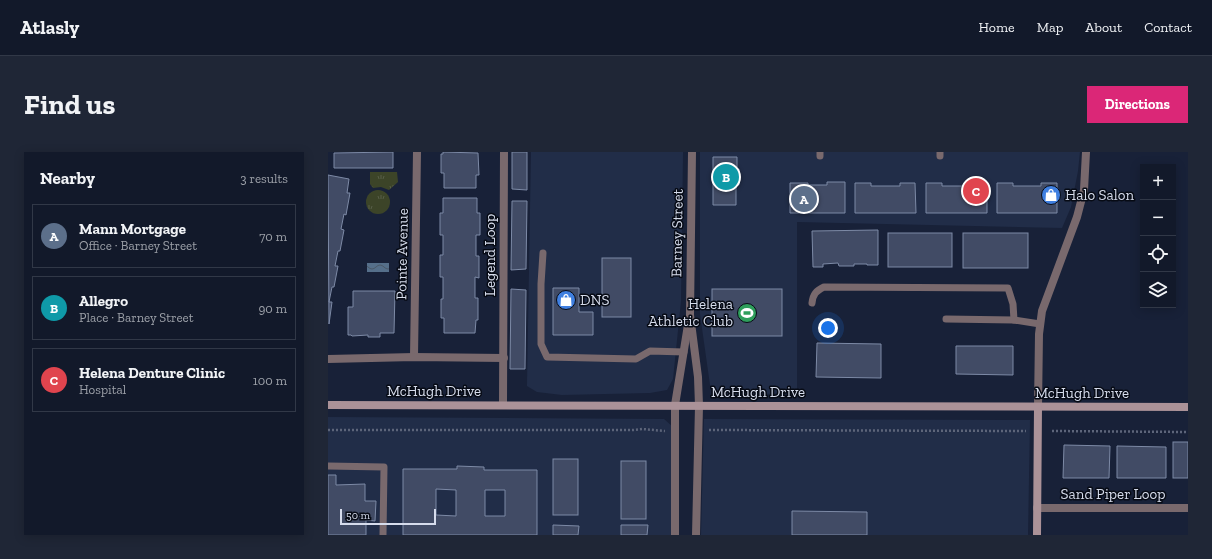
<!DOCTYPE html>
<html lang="en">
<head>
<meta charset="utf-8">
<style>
  body { margin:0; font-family:"Zilla Slab",serif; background:#1f2636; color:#f1f3f6 }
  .controls { position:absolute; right:12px; top:12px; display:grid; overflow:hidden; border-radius:0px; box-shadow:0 2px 10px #0003 }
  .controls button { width:36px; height:36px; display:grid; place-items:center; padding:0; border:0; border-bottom:1px solid #313847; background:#12192a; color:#f1f3f6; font:20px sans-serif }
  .scale { position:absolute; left:12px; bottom:10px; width:96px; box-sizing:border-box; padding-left:4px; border:2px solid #d6dcec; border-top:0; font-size:11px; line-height:14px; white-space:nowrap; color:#d6dcec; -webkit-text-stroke:3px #070b15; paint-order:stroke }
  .you { position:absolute; left:500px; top:176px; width:14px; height:14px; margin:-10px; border:3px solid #fff; border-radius:50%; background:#1a73e8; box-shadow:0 0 0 6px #1a73e833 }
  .badge { display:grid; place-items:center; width:26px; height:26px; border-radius:50%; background:#db2777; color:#fff; font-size:13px; font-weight:700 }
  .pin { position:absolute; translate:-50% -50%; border:2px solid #fff; box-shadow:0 1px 4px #0006 }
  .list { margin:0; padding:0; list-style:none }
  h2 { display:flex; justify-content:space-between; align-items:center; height:52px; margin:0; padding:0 16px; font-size:17px }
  h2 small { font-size:13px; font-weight:400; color:#9ca0a8 }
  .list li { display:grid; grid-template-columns:26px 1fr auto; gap:12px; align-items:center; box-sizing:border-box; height:64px; margin:0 8px 8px; padding:0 8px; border:1px solid #313847; border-radius:0px }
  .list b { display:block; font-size:15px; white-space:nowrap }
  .list p { margin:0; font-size:13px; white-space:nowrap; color:#9ca0a8 }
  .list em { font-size:13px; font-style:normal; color:#9ca0a8 }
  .icon { flex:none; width:22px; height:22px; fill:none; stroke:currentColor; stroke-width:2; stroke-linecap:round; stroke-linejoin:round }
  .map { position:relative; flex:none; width:860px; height:383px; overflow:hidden; border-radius:0px }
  header { display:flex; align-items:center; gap:24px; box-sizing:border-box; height:56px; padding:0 20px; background:#12192a; border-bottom:1px solid #313847 }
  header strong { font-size:19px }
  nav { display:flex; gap:22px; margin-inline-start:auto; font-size:14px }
  .intro { display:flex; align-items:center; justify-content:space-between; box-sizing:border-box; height:96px; padding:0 24px }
  h1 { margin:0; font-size:28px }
  .button { padding:10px 18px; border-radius:0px; background:#db2777; color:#fff; font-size:14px; font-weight:700 }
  main { display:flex; gap:24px; padding:0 24px }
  aside { flex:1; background:#12192a; border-radius:0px; box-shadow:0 2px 10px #0003 }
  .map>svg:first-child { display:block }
</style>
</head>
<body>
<header>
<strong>Atlasly</strong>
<nav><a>Home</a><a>Map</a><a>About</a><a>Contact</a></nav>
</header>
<div class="intro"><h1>Find us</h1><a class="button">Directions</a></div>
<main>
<aside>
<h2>Nearby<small>3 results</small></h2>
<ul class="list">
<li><span class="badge" style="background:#5c6f8a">A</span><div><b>Mann Mortgage</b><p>Office · Barney Street</p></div><em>70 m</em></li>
<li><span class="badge" style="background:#0f9aa8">B</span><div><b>Allegro</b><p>Place · Barney Street</p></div><em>90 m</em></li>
<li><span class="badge" style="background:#e0444e">C</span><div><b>Helena Denture Clinic</b><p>Hospital</p></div><em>100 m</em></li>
</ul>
</aside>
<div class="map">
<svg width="860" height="383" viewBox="0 0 860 383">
  <defs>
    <pattern id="park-tufts" width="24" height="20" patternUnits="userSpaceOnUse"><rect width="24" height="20" fill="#3c4428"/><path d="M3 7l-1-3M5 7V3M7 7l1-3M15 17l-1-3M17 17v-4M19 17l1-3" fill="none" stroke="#575e47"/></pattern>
    <pattern id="water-waves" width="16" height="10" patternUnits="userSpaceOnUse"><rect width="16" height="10" fill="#556f8a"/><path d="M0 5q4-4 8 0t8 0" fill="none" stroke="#4a5868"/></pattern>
  </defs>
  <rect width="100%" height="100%" fill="#182138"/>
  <g fill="#212d48">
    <polygon points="203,0 355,0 353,149 345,227 339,238 322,241 234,243 209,240 199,234"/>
    <polygon points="372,0 752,0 750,19 743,55 734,76 469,70 469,241 402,243 390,239 382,233 372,162"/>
    <polygon points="0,265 336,267 345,275 343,383 0,383"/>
    <polygon points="376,267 702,268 700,383 373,383"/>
  </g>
  <g fill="url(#park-tufts)">
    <polygon points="42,20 69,20 70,30 61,38 53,35 45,36 42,32"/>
    <circle cx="50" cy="50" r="12"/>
  </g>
  <rect fill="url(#water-waves)" x="39" y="111" width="22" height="9"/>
  <g fill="#414b65" stroke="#7d8aa6" fill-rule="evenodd">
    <polygon points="65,0 65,16 6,16 6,1"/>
    <polygon points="115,0 150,1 151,23 148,23 148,36 116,36 116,21 113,21 113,2 115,2"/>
    <polygon points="184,0 199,0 199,38 184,37"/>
    <polygon points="385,5 409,5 409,17 411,17 411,33 408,33 408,53 385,53"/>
    <polygon points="0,23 21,27 19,41 22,41 18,63 16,62 13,77 16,78 12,99 10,99 7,114 10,114 6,135 4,135 1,150 4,150 1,172"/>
    <polygon points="499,30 517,30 517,61 462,61 462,31 480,31 480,33 499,33"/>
    <polygon points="527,31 543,31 543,34 572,34 572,31 587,31 588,61 527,61"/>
    <polygon points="598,31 614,31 614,34 642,34 643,31 659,31 659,61 598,61"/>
    <polygon points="669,31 685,31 685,34 713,34 713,31 729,31 729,61 669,61"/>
    <polygon points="115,46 149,46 149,61 152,61 152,83 148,83 148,104 151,104 151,126 147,125 147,146 150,146 150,168 148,168 147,181 116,181 116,166 113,166 113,147 115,147 115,125 112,125 112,103 115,103 115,83 112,83 112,61 115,61"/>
    <polygon points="184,49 199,49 198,117 183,118"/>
    <polygon points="550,78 550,113 539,113 539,112 526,112 526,114 511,114 510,111 495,112 495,115 485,115 484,79"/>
    <rect x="560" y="81" width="64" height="34"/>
    <rect x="635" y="81" width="65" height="35"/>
    <rect x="274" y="106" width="29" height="59"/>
    <polygon points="225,136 251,136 251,160 265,160 265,183 225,183"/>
    <polygon points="183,137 198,138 197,217 182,217"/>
    <rect x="384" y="137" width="70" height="47"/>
    <polygon points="25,139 67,139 66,181 52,181 52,185 40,185 40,183 24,184 23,183 20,183 20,155 25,155"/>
    <polygon points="489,191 553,192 553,226 488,225"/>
    <polygon points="628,194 685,194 685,223 628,222"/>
    <rect x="845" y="290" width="15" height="36"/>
    <polygon points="736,293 782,294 781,326 735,326"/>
    <polygon points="789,294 838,295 838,326 789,326"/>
    <rect x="225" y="307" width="25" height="56"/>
    <rect x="293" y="309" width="25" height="58"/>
    <path d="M129 314 156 315V318H209V383H75V317H129ZM108 337 128 338V364L108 363ZM157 338H177V364H157Z"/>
    <polygon points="0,323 8,323 8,333 37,332 37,349 48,349 47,369 38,368 38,383 0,383"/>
    <polygon points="464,359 539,360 539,383 464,383"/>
    <polygon points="225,373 251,374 250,383 225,383"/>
    <polygon points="293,373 320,373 319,383 293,383"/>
  </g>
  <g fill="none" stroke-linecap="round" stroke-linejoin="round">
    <g stroke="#5d657a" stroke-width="2.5" stroke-dasharray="2 2" stroke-linecap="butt">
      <polyline points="0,278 305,278 314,277 337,279"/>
      <polyline points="381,278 698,279"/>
      <polyline points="724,279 860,280"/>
    </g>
    <g stroke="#79696d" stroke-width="7">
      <polyline points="492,4 492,0"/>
      <polyline points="612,4 612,0"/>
      <polyline points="215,101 213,132 213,192 219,205 308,207 322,199 356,200"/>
      <path d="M484 151C485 142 488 139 496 135L680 136 685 152 686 168 712 172"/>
      <polyline points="618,167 686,168"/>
      <polyline points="0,314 56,315 55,383"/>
    </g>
    <g stroke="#79696d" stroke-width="8">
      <polyline points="364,0 362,163 370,225 371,254 368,383"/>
      <polyline points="86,205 89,0"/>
      <polyline points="0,207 86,205 176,206"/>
      <polyline points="175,253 176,0"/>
      <polyline points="710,255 711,182 714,159 749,65 756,38 758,0"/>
      <polyline points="709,356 860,356"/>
      <polyline points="347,383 347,253 360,173"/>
    </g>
    <g stroke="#ab9298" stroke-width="8">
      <polyline points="0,253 860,255"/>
      <polyline points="709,383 710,255"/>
    </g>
  </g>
  <defs>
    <g id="shop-disc" transform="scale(1)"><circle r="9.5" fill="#3f7fe0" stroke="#070b15"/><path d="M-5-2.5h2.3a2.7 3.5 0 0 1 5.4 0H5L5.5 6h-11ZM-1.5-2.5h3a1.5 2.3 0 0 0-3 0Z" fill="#fff"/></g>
    <g id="stadium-disc" transform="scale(1)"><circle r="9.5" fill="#2e9e5b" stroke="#070b15"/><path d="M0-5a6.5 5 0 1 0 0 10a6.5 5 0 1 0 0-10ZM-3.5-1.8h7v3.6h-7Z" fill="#fff"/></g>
  </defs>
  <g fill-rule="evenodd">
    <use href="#shop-disc" x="723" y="43"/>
    <use href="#shop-disc" x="238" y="148"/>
    <use href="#stadium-disc" x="419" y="161"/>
  </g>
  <g text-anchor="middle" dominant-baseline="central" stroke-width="3" stroke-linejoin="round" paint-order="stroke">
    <g font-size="15" fill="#d6dcec" stroke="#070b15" text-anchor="start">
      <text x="737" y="43">Halo Salon</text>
      <text x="252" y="148">DNS</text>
      <text x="405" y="152" text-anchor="end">Helena<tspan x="405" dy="17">Athletic Club</tspan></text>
    </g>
    <g font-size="15" fill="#d6dcec" stroke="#070b15">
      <text transform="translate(349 81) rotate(-89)">Barney Street</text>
      <text transform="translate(74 102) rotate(-89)">Pointe Avenue</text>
      <text transform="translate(162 103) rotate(-90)">Legend Loop</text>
      <text x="106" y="239">McHugh Drive</text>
      <text x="430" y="240">McHugh Drive</text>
      <text x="754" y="241">McHugh Drive</text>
      <text x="785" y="342">Sand Piper Loop</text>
    </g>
  </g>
</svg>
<div class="controls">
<button>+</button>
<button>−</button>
<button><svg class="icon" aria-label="locate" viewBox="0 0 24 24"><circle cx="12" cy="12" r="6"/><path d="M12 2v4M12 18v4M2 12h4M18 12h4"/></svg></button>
<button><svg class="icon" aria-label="layers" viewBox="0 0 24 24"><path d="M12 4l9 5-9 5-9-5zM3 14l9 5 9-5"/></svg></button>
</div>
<div class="scale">50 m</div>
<div class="you"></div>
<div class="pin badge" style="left:476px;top:47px;background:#5c6f8a">A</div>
<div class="pin badge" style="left:398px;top:25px;background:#0f9aa8">B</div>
<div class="pin badge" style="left:648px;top:39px;background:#e0444e">C</div>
</div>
</main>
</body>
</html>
